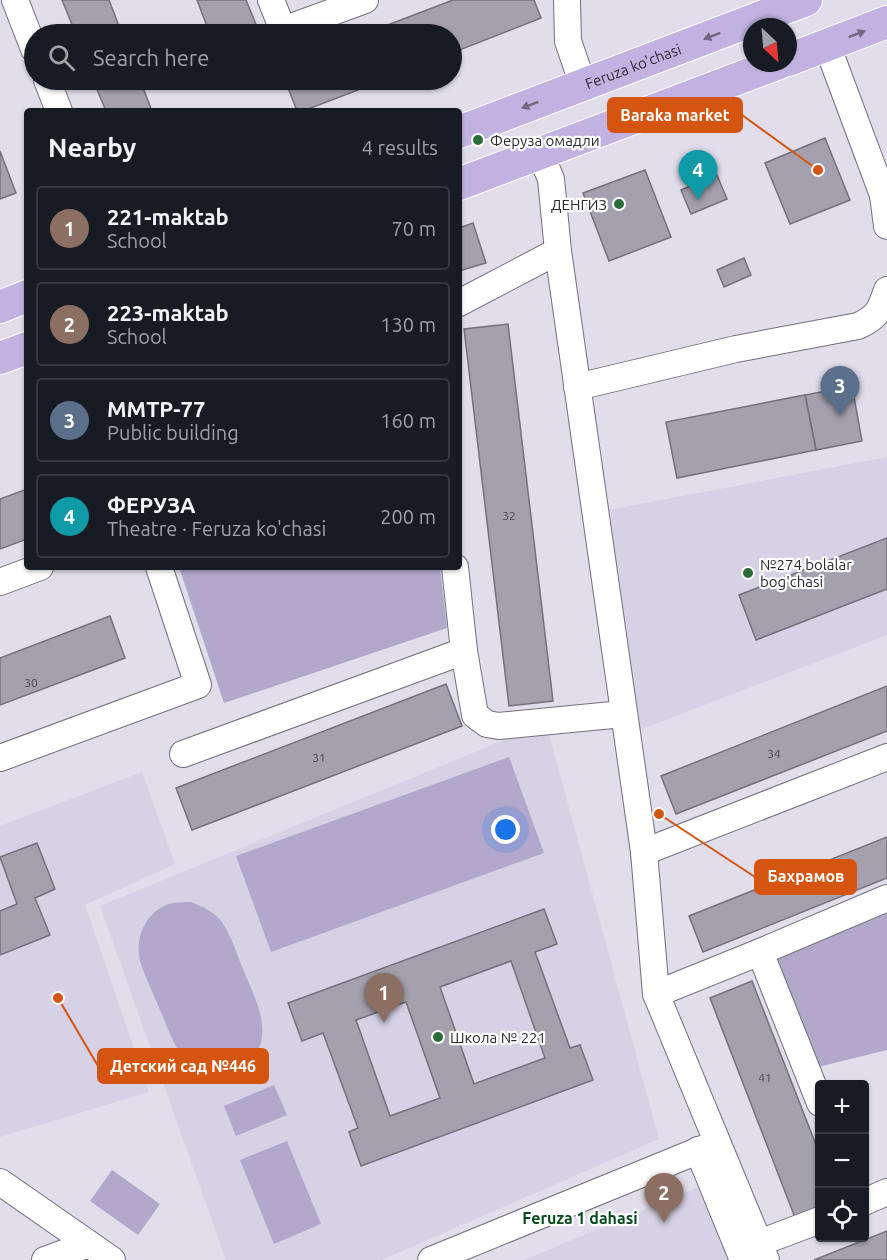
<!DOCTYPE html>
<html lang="en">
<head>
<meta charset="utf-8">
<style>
  body { margin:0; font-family:Ubuntu,sans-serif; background:#242831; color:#f1f3f6 }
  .controls { position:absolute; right:18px; bottom:18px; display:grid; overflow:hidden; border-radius:6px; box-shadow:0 2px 4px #0004 }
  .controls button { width:54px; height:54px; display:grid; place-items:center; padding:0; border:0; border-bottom:2px solid #363941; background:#171b24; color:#f1f3f6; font:30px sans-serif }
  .compass { position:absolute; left:743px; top:18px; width:54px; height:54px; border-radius:50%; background:#171b24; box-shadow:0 2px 4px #0004; rotate:154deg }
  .you { position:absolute; left:506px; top:830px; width:21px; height:21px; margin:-15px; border:4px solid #fff; border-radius:50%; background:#1a73e8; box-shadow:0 0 0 9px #1a73e833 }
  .badge { display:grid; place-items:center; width:39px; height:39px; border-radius:50%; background:#0b8043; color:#fff; font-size:20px; font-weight:700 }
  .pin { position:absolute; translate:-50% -50px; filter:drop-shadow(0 2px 3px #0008) }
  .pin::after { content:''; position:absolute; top:32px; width:21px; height:18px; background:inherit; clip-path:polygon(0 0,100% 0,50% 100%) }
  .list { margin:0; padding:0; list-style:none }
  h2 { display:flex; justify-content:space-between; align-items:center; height:78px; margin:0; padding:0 24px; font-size:26px }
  h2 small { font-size:20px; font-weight:400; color:#9ea1a6 }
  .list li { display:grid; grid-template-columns:39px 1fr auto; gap:18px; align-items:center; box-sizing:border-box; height:84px; margin:0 12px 12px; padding:0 12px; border:2px solid #363941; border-radius:6px }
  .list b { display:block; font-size:22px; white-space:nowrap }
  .list p { margin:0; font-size:20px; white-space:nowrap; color:#9ea1a6 }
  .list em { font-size:20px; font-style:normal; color:#9ea1a6 }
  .icon { flex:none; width:33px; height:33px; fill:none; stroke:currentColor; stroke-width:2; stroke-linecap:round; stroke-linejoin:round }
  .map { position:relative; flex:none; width:887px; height:1260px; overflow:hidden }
  .search { position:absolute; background:#171b24; box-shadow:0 2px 4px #0004; left:24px; top:24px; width:438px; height:66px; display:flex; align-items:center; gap:15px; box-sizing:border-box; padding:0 21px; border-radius:33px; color:#9ea1a6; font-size:22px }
  .panel { position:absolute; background:#171b24; box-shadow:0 2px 4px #0004; left:24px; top:108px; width:438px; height:462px; border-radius:6px }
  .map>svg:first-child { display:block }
</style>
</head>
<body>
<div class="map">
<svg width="887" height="1260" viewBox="0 0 887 1260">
  <rect width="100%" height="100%" fill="#e1ddeb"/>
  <g fill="#d7d1e6">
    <polygon points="887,457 887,635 639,730 598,512"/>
    <polygon points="546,723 659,1139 382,1260 226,1260 100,906"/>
    <polygon points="142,772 175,864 85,905 149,1092 0,1137 0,826"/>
    <polygon points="701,1186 731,1260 524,1260"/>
  </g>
  <g fill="#b2a8cc">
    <polygon points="179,567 440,567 447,628 224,703"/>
    <polygon points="509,757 544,853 271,952 236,856"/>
    <path d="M191 902C203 907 213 911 221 921 231 934 236 952 242 967 255 998 282 1046 239 1067 224 1074 206 1075 191 1065 175 1052 168 1028 160 1010 154 995 146 979 141 964 133 939 146 909 173 903 178 902 185 902 191 902Z"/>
    <polygon points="887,911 887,1050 814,1068 776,957"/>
    <polygon points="274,1085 287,1115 236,1136 224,1106"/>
    <polygon points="287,1141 321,1224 274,1244 240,1160"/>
    <polygon points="112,1170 160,1204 138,1235 90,1201"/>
  </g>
  <g fill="#a4a0ad" stroke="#74717d" stroke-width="1.5" fill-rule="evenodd">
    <polygon points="62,0 109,0 122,34 76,34"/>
    <polygon points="197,0 246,0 260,34 210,34"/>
    <polygon points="453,0 534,0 541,18 452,53 452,34 364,34"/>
    <polygon points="93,80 140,80 152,111 106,111"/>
    <polygon points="285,80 384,80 303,111 297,111"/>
    <polygon points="825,138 850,200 790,224 765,163"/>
    <polygon points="0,151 16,193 0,199"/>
    <polygon points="645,170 671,237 609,261 583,193"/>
    <polygon points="717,175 727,199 691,214 681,190"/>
    <polygon points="473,223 486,263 459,271 459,228"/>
    <polygon points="744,258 751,275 724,287 717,270"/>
    <polygon points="508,324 553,701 509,706 464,329"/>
    <polygon points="852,386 862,441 816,450 805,395"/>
    <polygon points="805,395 816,450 677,478 666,422"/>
    <polygon points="27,489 27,539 0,549 0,499"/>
    <polygon points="887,538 887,589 756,640 739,595"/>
    <polygon points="110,616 125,658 0,705 0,658"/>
    <polygon points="446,684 462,726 192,830 176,788"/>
    <polygon points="887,686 887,731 676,814 661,776"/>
    <polygon points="887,837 887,878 703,952 689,916"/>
    <polygon points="37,843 55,889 35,898 50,935 0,955 0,911 17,904 0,857"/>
    <path d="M544 909 557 944 535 952 570 1048 580 1045 593 1080 361 1166 349 1132 358 1128 323 1033 302 1041 288 1003ZM511 961 545 1058 474 1084 440 987ZM406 1002 440 1098 390 1116 356 1020Z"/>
    <polygon points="752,981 820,1155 820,1211 796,1220 710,998"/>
    <polygon points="887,1231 887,1260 814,1260"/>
  </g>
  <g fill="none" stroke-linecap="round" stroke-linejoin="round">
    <g stroke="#726f7b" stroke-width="28">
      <g id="minor">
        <polyline points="15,0 34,49"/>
        <polyline points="271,0 283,30 365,0"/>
        <polyline points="567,0 568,41 583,85"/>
        <polyline points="827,45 883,195 887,197"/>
        <polyline points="47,80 59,111"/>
        <polyline points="540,153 551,179 558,251 644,852 656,994 766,1260"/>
        <polyline points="887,193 883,195 887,226"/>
        <polyline points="459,303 558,251"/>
        <path d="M577 387 736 349 858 326C878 317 880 310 887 290"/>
        <polyline points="0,582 40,567"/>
        <polyline points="464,651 475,715 487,724 499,726 623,714"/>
        <polyline points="183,754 464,651 455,567"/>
        <polyline points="0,758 198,685 159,567"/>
        <polyline points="644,852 887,757"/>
        <polyline points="760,952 820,1103"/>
        <polyline points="656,994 760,952 887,898"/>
        <polyline points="698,1150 743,1260"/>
        <polyline points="0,1182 112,1260"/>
        <polyline points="864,1202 887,1192"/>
        <polyline points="759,1243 820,1220"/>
        <polyline points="45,1260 89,1244"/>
        <polyline points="431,1260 717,1143"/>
      </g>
    </g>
    <g stroke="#fff" stroke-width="34">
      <g id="major">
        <polyline points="788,60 887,22"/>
        <path id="s1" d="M459 132 806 0"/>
        <polyline points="459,184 779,63"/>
        <polyline points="0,307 27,296"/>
        <polyline points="0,358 27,348"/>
      </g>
    </g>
    <use href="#minor" stroke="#fff" stroke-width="26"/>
    <use href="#major" stroke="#c2b2e1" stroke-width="32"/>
  </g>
  <defs><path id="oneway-solid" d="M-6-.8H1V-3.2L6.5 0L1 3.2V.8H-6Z" transform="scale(1.5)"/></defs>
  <g fill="#706780">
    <use href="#oneway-solid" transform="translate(857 34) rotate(-21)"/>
    <use href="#oneway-solid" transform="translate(712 36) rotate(159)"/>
    <use href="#oneway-solid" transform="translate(530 105) rotate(159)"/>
  </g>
  <g fill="#296e39" stroke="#fff" stroke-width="2">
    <circle cx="478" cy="140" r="6"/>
    <circle cx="619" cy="204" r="6"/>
    <circle cx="748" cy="573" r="6"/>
    <circle cx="438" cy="1037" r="6"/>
  </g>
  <g text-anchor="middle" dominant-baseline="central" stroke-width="4.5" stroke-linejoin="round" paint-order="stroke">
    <g font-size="12" fill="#4a484f">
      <text x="509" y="515">32</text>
      <text x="31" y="682">30</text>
      <text x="774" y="753">34</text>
      <text x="319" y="757">31</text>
      <text x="765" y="1077">41</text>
    </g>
    <g font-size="15" fill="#2c2a30" stroke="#fff">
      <text stroke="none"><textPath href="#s1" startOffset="186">Feruza ko'chasi</textPath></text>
    </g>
    <g font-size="15" fill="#2c2a30" stroke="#fff" text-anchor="start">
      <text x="490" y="140">Феруза омадли</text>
      <text x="607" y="204" text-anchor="end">ДЕНГИЗ</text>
      <text x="760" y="564">№274 bolalar<tspan x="760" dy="17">bog'chasi</tspan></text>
      <text x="450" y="1037">Школа № 221</text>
    </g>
    <g font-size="16" font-weight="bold" fill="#044a1b" stroke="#fff">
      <text x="580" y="1218">Feruza 1 dahasi</text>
    </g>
  </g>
  <path fill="none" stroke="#d55410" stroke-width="2" d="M818 170L742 115M659 814L755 877M58 998L98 1066"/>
  <g fill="#d55410" stroke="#fff" stroke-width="2">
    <circle cx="818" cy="170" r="6"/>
    <circle cx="659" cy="814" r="6"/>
    <circle cx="58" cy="998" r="6"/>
  </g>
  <g fill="#d55410" stroke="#d55410" stroke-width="2">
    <rect x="608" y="98" width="134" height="34" rx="6"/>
    <rect x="755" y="860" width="101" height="34" rx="6"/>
    <rect x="98" y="1049" width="170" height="34" rx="6"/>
  </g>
  <g font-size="16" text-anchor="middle" font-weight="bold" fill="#fff">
    <text x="675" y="121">Baraka market</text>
    <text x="806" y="882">Бахрамов</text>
    <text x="183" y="1072">Детский сад №446</text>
  </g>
</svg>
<div class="controls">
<button>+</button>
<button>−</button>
<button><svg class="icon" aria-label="locate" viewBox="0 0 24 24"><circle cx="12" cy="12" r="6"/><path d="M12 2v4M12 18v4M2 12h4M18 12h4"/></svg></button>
</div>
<svg class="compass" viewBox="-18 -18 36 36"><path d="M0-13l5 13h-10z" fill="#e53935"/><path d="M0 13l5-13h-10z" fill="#9ea1a6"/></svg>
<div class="you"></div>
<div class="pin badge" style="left:384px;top:1023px;background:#8d6e63">1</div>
<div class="pin badge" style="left:664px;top:1223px;background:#8d6e63">2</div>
<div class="pin badge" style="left:840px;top:416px;background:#5c6f8a">3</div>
<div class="pin badge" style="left:698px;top:200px;background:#0f9aa8">4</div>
<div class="search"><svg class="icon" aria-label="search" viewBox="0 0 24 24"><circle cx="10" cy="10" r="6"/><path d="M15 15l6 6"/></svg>Search here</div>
<section class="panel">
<h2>Nearby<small>4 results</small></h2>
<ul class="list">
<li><span class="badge" style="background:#8d6e63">1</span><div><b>221-maktab</b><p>School</p></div><em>70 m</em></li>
<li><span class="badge" style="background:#8d6e63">2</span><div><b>223-maktab</b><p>School</p></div><em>130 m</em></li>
<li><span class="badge" style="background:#5c6f8a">3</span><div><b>MMTP-77</b><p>Public building</p></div><em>160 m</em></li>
<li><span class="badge" style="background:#0f9aa8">4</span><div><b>ФЕРУЗА</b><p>Theatre · Feruza ko'chasi</p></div><em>200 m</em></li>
</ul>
</section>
</div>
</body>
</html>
